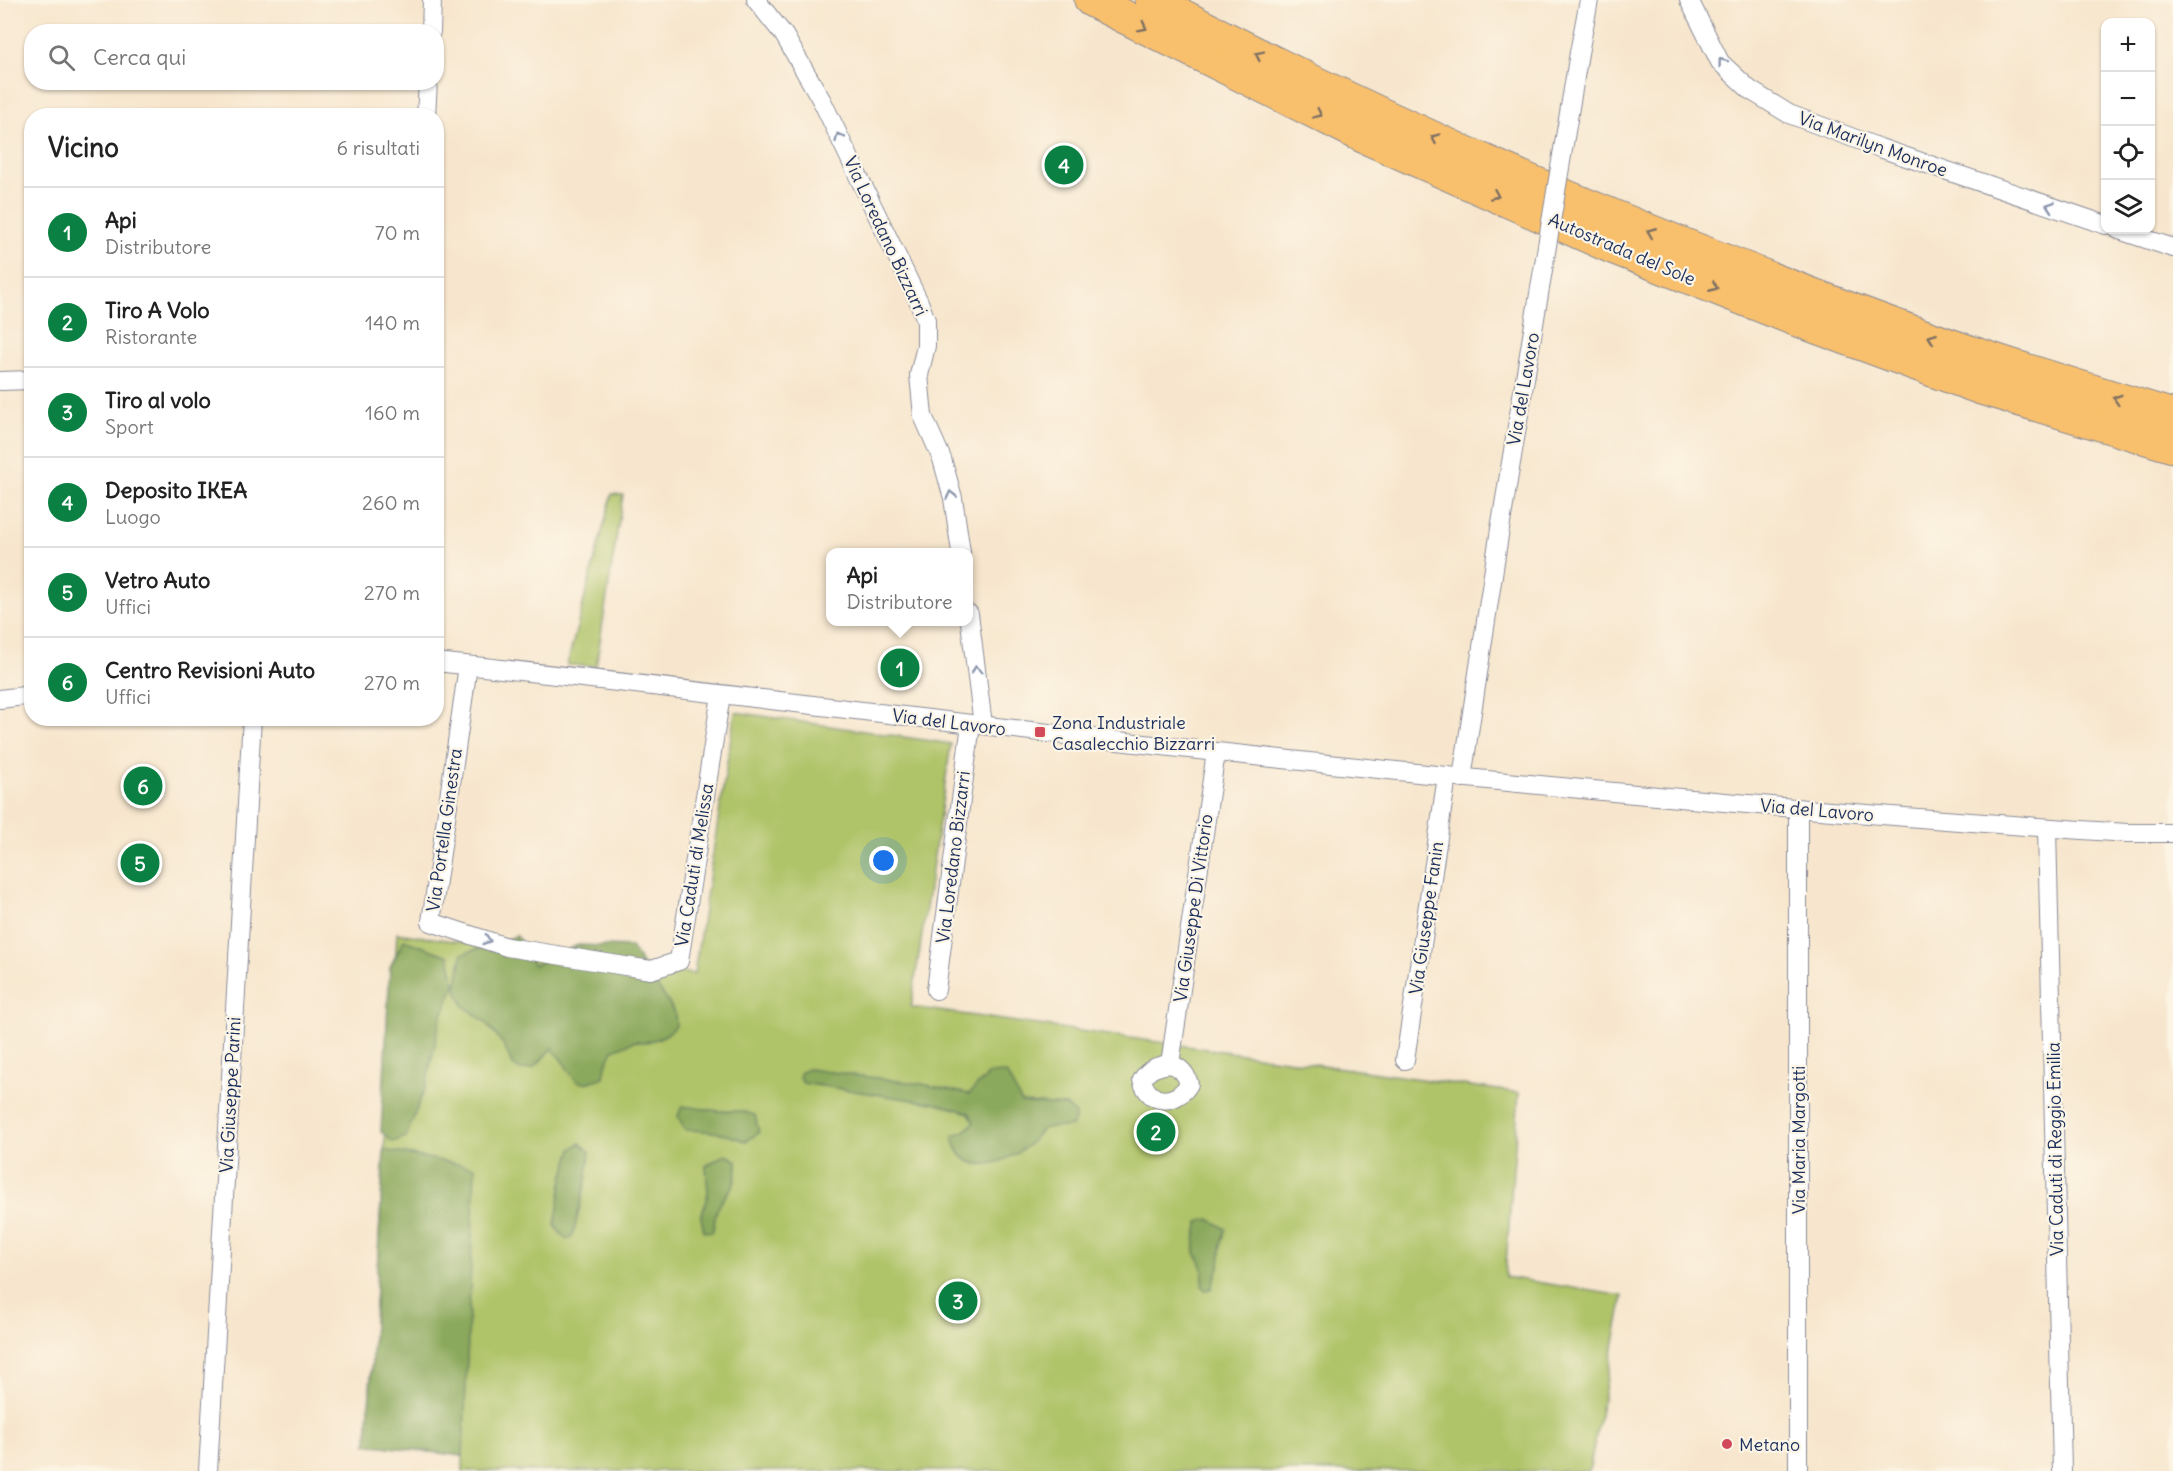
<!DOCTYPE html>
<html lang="it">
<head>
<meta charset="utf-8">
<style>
  body { margin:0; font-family:Delius,sans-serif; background:#f2f2f2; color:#222 }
  .controls { position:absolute; right:18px; top:18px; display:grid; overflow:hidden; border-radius:12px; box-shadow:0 2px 4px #0004 }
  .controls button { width:54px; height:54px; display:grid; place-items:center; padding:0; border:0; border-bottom:2px solid #e0e0e0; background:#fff; color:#222; font:30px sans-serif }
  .you { position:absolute; left:884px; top:861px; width:21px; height:21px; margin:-15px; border:4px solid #fff; border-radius:50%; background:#1a73e8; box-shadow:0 0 0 9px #1a73e833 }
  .badge { display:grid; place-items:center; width:39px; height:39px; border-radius:50%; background:#0b8043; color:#fff; font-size:20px; font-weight:700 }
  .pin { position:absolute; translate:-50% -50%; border:3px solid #fff; box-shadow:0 2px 6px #0006 }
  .popup { position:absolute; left:826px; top:548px; width:147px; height:78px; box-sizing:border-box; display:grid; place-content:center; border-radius:12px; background:#fff; filter:drop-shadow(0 2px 4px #0005); font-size:20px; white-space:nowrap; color:#767676 }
  .popup b { font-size:22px; color:#222 }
  .popup::after { content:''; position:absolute; left:50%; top:100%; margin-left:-12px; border:12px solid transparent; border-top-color:#fff }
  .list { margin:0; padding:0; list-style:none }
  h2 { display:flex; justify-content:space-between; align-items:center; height:78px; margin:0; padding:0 24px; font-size:26px }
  h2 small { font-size:20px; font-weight:400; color:#767676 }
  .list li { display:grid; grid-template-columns:39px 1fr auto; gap:18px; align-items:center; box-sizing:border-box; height:90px; padding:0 24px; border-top:2px solid #e0e0e0 }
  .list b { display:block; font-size:22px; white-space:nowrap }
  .list p { margin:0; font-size:20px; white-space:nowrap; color:#767676 }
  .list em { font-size:20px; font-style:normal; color:#767676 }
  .icon { flex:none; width:33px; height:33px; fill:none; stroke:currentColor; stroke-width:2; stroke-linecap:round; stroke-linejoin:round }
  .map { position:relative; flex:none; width:2173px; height:1471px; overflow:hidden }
  .search { position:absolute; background:#fff; box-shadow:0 2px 4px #0004; left:24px; top:24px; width:420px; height:66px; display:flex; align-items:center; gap:15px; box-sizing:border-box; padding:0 21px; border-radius:24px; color:#767676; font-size:22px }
  .panel { position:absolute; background:#fff; box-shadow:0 2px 4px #0004; left:24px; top:108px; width:420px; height:618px; border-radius:24px }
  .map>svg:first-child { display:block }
</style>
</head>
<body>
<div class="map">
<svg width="2173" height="1471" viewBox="0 0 2173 1471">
  <rect width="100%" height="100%" fill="#fcf5e5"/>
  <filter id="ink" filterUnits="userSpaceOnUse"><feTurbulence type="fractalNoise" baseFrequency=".0167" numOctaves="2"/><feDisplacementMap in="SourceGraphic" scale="12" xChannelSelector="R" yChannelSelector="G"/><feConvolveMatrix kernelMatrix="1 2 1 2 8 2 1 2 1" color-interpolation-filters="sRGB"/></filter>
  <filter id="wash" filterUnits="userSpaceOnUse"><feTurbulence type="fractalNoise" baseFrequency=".008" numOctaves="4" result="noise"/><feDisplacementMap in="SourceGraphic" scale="24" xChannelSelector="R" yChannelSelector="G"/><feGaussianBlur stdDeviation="1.35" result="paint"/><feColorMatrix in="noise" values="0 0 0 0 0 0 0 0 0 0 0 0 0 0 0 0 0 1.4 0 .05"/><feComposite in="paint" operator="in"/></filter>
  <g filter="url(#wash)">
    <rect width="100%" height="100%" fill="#f7e6cd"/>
    <g fill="#afc367" stroke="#657962" stroke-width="1.5">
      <polygon points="612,494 623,495 596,666 567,665"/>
      <polygon points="735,712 951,744 911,1007 1519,1093 1505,1277 1623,1296 1589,1471 463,1471 463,1456 367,1444 397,933 694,974"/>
    </g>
    <g fill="#8ba95c" stroke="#536c5d" stroke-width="1.5">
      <path d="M517 936 534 965 578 945 631 947 670 1005 675 1015 676 1026 667 1034 657 1039 646 1042 635 1041 613 1050 606 1065 604 1077C584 1084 578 1088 567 1068 563 1061 557 1055 552 1048L534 1068 520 1070 513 1065 503 1044 485 1022 464 1006 456 989 462 954Z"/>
      <polygon points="404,940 449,956 455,984 440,1020 426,1085 406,1137 393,1142 381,1132 390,967"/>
      <path d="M808 1069 922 1084 969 1094 989 1074 1006 1073 1022 1103 1067 1106 1075 1114V1121L1071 1126C1063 1128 1050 1126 1043 1129 1037 1132 1033 1142 1027 1146 1002 1166 961 1178 953 1136L965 1131 974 1122 969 1113 939 1104 803 1083 799 1077 801 1072Z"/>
      <path d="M682 1106 719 1111H741L755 1115 759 1133 746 1141C725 1134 708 1129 685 1130L678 1116Z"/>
      <polygon points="580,1143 590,1152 586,1181 573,1235 568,1240 560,1233 555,1225 563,1178 572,1149"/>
      <polygon points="384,1150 475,1167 463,1456 367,1444"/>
      <path d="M727 1155 737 1161C738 1193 724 1189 716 1213 714 1220 715 1226 712 1232L704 1231 701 1217 708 1193 706 1166 722 1156Z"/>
      <path d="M1209 1219 1226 1229 1222 1241 1220 1264 1211 1289 1205 1290 1202 1286C1203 1277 1204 1268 1200 1261 1197 1254 1197 1259 1195 1252 1193 1243 1198 1231 1198 1222Z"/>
    </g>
  </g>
  <g filter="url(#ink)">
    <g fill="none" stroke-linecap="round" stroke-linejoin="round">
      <g stroke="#898a96" stroke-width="20">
        <g id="street">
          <polyline points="756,0 784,35 822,101 919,302 926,320 926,346 919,375 923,416 942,459 953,498 961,552"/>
          <polyline points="1689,0 1720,62 1750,90 1789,114 1880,148 2106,225"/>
          <polyline points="431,32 432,0"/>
          <polyline points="1579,53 1589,0"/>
          <polyline points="426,116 428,82"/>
          <polyline points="2119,230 2173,248"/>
          <polyline points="0,381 32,380"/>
          <polyline points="969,614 983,725"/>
          <path d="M436 662C697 689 957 724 1217 752 1520 785 1823 813 2127 833H2173"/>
          <polyline points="468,666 431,922 507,947 625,966 651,970 679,961 721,695"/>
          <polyline points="0,699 32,695"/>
          <polyline points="1462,778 1500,529"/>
          <polyline points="1798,808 1798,1471"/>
          <polyline points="2047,828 2062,1471"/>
          <polyline points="936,990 971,724"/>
          <polyline points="1405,1060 1447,776"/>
          <polyline points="1170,1064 1216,752"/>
          <path d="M1170 1064C1181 1068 1186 1073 1189 1084 1177 1105 1149 1106 1142 1080 1149 1068 1157 1066 1170 1064Z"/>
          <polyline points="208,1471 252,718"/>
        </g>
      </g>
      <g stroke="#898a96" stroke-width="35">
        <g id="highway">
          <polyline points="1091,0 1365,137 1612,247 1792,318 1981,388 2173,446"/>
          <path d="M1152 0C1340 100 1534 187 1733 264 1817 297 1902 330 1988 358 2049 378 2111 397 2173 416"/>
        </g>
      </g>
      <use href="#street" stroke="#fff" stroke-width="18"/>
      <use href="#highway" stroke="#f8bf6c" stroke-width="33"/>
      <g stroke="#898a96" stroke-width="20" stroke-linecap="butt">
        <polyline id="street-bridge" points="1500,529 1579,53"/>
      </g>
      <use href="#street-bridge" stroke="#fff" stroke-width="18"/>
    </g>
    <defs><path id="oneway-chevron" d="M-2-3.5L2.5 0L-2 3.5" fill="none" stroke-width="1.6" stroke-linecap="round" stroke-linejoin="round" transform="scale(1.5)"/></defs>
    <g stroke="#7e7064">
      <use href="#oneway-chevron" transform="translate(1143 27) rotate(27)"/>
      <use href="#oneway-chevron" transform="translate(1259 55) rotate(-154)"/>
      <use href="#oneway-chevron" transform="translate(1318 114) rotate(26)"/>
      <use href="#oneway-chevron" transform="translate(1435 138) rotate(-156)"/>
      <use href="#oneway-chevron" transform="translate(1495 195) rotate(24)"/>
      <use href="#oneway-chevron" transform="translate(1651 232) rotate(-158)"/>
      <use href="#oneway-chevron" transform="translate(1714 287) rotate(22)"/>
      <use href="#oneway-chevron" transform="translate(1932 338) rotate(-160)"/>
      <use href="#oneway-chevron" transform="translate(2117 399) rotate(-163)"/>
    </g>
    <g stroke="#8d97ae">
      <use href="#oneway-chevron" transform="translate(1722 62) rotate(-127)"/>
      <use href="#oneway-chevron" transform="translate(839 137) rotate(-116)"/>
      <use href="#oneway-chevron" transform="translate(2050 206) rotate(-161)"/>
      <use href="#oneway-chevron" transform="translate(951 495) rotate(-103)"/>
      <use href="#oneway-chevron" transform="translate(976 670) rotate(-97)"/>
      <use href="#oneway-chevron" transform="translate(487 940) rotate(18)"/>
    </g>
  </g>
  <g fill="#d1495b" stroke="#fcf5e5" stroke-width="2">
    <rect x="1034" y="726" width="12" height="12" rx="3"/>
    <circle cx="1727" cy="1444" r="6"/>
  </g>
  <g text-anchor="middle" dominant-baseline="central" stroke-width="4.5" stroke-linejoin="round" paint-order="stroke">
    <g font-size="18" fill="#1b2f5e" stroke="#fcf5e5">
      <text transform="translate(1873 144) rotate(20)">Via Marilyn Monroe</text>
      <text transform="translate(886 236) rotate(65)">Via Loredano Bizzarri</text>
      <text transform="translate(1622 249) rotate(23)">Autostrada del Sole</text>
      <text transform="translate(1523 389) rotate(-80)">Via del Lavoro</text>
      <text transform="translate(949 722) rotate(7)">Via del Lavoro</text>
      <text transform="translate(1817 810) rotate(5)">Via del Lavoro</text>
      <text transform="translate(444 830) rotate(-82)">Via Portella Ginestra</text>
      <text transform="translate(953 857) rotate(-83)">Via Loredano Bizzarri</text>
      <text transform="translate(694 865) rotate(-81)">Via Caduti di Melissa</text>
      <text transform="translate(1193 908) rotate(-82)">Via Giuseppe Di Vittorio</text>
      <text transform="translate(1426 918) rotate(-82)">Via Giuseppe Fanin</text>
      <text transform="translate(230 1095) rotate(-87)">Via Giuseppe Parini</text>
      <text transform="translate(1798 1140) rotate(-90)">Via Maria Margotti</text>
      <text transform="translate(2055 1149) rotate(-91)">Via Caduti di Reggio Emilia</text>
    </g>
    <g font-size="18" fill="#1b2f5e" stroke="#fcf5e5" text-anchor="start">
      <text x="1052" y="722">Zona Industriale<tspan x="1052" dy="21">Casalecchio Bizzarri</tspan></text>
      <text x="1739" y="1444">Metano</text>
    </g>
  </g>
</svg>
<div class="controls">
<button>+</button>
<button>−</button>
<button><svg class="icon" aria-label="locate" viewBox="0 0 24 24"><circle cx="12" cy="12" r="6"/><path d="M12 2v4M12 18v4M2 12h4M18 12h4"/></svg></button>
<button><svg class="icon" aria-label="layers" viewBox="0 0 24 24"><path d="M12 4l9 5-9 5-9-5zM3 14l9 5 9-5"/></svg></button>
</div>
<div class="you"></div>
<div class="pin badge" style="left:900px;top:668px">1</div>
<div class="popup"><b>Api</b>Distributore</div>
<div class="pin badge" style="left:1156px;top:1132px">2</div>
<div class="pin badge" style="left:958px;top:1301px">3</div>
<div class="pin badge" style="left:1064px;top:165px">4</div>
<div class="pin badge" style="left:140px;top:863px">5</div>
<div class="pin badge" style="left:143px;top:786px">6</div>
<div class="search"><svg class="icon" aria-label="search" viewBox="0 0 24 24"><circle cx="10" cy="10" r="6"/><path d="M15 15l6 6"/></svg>Cerca qui</div>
<section class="panel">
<h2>Vicino<small>6 risultati</small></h2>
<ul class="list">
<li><span class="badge">1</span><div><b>Api</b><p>Distributore</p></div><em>70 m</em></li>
<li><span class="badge">2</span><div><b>Tiro A Volo</b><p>Ristorante</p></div><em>140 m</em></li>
<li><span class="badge">3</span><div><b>Tiro al volo</b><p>Sport</p></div><em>160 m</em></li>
<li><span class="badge">4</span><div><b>Deposito IKEA</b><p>Luogo</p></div><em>260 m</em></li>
<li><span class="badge">5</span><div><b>Vetro Auto</b><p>Uffici</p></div><em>270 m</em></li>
<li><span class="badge">6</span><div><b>Centro Revisioni Auto</b><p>Uffici</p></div><em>270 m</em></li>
</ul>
</section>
</div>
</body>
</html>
